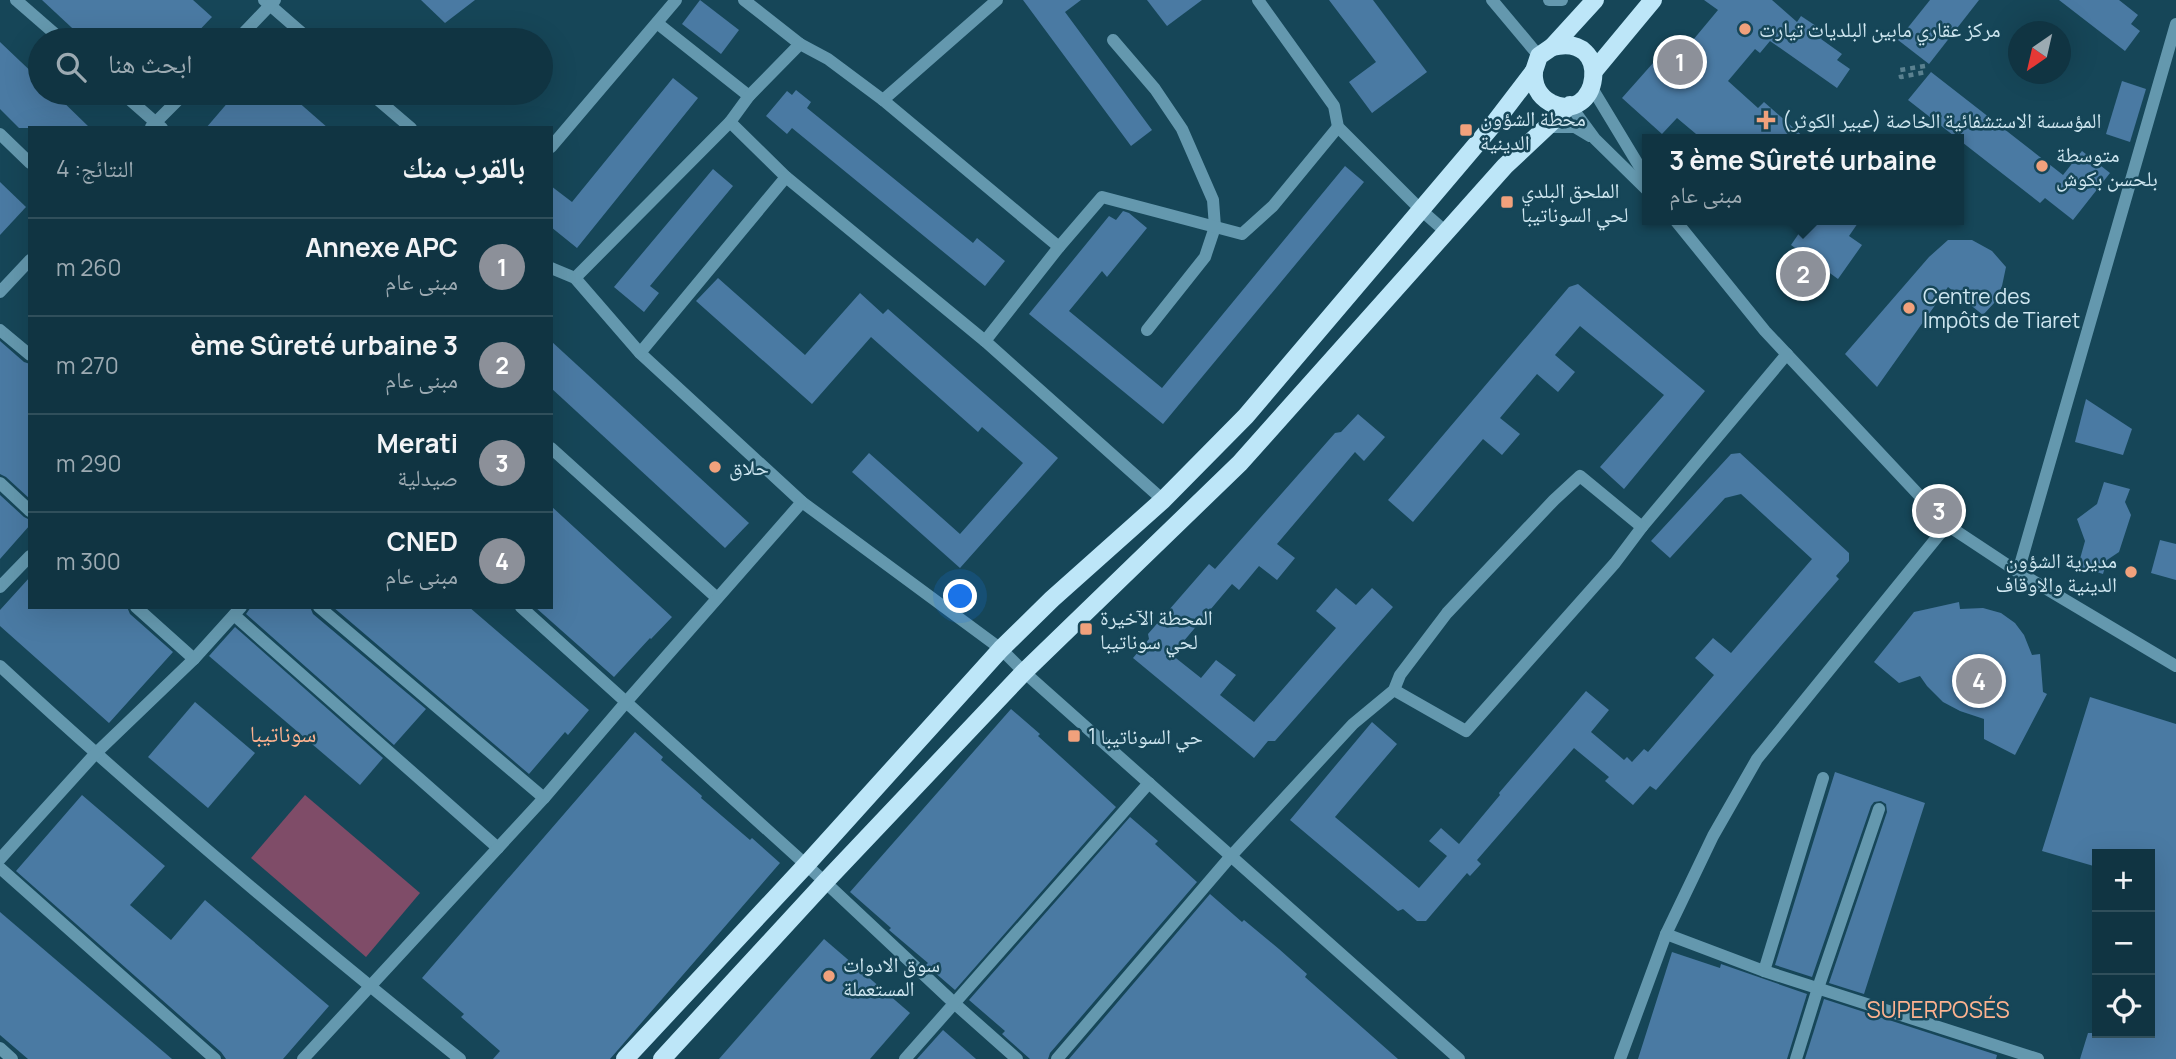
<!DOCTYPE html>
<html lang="ar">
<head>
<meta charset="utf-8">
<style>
  body { margin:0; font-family:Manrope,"Noto Naskh Arabic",sans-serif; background:#193c49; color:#f1f3f6; direction:rtl }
  .controls { position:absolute; right:21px; bottom:21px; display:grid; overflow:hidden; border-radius:0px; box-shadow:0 7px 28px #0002 }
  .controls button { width:63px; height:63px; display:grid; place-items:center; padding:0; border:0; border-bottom:2px solid #304f5b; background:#103442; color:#f1f3f6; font:35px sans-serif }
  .compass { position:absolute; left:2008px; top:21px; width:63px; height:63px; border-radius:50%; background:#103442; box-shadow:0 7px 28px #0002; rotate:214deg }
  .you { position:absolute; left:961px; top:597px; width:24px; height:24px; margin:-18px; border:5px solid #fff; border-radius:50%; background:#1a73e8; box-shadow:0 0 0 10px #1a73e833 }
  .badge { display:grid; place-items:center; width:46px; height:46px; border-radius:50%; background:#8c9099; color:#fff; font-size:23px; font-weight:700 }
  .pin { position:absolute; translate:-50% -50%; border:4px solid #fff; box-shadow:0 2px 7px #0006 }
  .popup { position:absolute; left:1642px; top:134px; width:322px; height:91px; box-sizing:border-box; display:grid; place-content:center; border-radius:0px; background:#103442; filter:drop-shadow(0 2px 5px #0005); font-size:23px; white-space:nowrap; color:#9caab2 }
  .popup b { font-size:26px; color:#f1f3f6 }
  .popup::after { content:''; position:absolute; left:50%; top:100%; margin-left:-14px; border:14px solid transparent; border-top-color:#103442 }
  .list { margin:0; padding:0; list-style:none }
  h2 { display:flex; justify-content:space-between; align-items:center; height:91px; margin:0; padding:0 28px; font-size:30px }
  h2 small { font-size:23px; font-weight:400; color:#9caab2 }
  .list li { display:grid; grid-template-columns:46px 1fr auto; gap:21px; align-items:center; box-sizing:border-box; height:98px; padding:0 28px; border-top:2px solid #304f5b }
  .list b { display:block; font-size:26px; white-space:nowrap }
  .list p { margin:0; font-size:23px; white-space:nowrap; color:#9caab2 }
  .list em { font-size:23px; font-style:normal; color:#9caab2 }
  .icon { flex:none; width:38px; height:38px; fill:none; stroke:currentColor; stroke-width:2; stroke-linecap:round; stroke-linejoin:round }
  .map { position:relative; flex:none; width:2176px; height:1059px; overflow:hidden; direction:ltr }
  .search { position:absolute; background:#103442; box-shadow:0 7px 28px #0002; left:28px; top:28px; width:525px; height:77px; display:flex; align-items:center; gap:18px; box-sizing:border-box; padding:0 24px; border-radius:38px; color:#9caab2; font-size:26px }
  .panel { position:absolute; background:#103442; box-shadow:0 7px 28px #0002; left:28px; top:126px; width:525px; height:483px; border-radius:0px; direction:rtl }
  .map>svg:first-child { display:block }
</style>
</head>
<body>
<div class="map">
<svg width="2176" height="1059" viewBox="0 0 2176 1059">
  <rect width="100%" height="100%" fill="#164658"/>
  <polygon fill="#7f4c68" points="305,795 420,893 366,957 251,858"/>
  <g fill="#4a7aa3">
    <polygon points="42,0 193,0 212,17 190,40 85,40"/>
    <polygon points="421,0 475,0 445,23"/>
    <polygon points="700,0 739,30 721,54 682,24"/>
    <polygon points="1023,0 1081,0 1065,12 1152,130 1131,146"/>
    <polygon points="1147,0 1202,0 1167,26"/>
    <polygon points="1329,0 1373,0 1427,72 1372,113 1349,82 1376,62"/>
    <polygon points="1704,0 1772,0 1797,22 1801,16 1825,32 1821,39 1842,54 1837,60 1850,69 1837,88 1770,41 1760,53 1755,49 1728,81 1758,108 1764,102 1806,139 1702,139 1677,118 1662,134 1622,98 1677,36 1688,46 1718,10"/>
    <polygon points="1930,0 1979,0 1929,64 1898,40"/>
    <polygon points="2059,0 2119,0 2138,15 2131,24 2140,31 2125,51"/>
    <polygon points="0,42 40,80 40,93 54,93 90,128 19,128 0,109"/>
    <polygon points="1931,72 2063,175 2082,151 2110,173 2073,220 2045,198 2040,203 1908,100"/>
    <polygon points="673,78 698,98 577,248 551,227 551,186 572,202"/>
    <polygon points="2122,81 2146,89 2130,142 2106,134"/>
    <polygon points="796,90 811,102 807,108 973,243 977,238 1005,261 985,286 792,128 787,134 766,116 787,91 792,95"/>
    <polygon points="236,93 288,93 328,128 206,128"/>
    <polygon points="1345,166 1364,182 1163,424 1029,314 1109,216 1116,220 1123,211 1129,213 1147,228 1107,277 1102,271 1069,311 1162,388"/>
    <polygon points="713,169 733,186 650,286 659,293 644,312 614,287"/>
    <polygon points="0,182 26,207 0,235"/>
    <polygon points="1808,220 1860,220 1849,236 1862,245 1838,279 1791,245"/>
    <polygon points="1948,240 1972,240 1992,251 2006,267 2002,286 1995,302 1983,315 1948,287 1877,387 1845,354 1929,257"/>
    <polygon points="718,278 805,355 860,293 883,314 888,309 1058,458 960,568 852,472 869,453 960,534 1023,463 982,427 978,432 871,337 812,404 696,301"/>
    <polygon points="1578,284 1705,391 1624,489 1600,467 1664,395 1580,326 1555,355 1575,372 1558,392 1537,374 1500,418 1520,434 1502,455 1483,439 1413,522 1388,500 1569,287"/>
    <polygon points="0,341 24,362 30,364 30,499 6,477 0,474"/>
    <polygon points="551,341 749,523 725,548 551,388"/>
    <polygon points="2086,399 2132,429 2123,455 2075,442"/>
    <polygon points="1358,414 1385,437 1364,461 1355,452 1277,544 1295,558 1277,580 1259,566 1239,590 1232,584 1172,655 1201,678 1216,660 1236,675 1220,695 1254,722 1336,628 1316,611 1336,588 1356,605 1372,588 1393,607 1275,741 1268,741 1254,758 1133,658 1149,639 1148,634 1209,564 1215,569 1335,433 1341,432"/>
    <polygon points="1740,453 1849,553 1849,561 1836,576 1839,579 1656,790 1650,786 1633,805 1605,781 1609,777 1574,748 1477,860 1481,864 1470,876 1467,873 1426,921 1417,921 1403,909 1398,911 1290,820 1372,722 1397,744 1335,817 1419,888 1447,856 1429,841 1441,828 1459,844 1500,795 1499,793 1586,691 1609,710 1591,732 1624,760 1627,757 1632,762 1644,749 1648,752 1714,675 1695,658 1713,638 1731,653 1812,559 1741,494 1725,498 1670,558 1651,541 1731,454"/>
    <polygon points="2104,482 2130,489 2125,502 2131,515 2119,552 2107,560 2103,574 2078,566 2085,541 2077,519 2097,504"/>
    <polygon points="0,495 24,517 30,520 30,525 0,559"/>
    <polygon points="551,506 672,617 651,639 650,638 614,677 535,607 551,607"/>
    <polygon points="2160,540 2176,544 2176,580 2151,573"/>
    <polygon points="30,577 30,607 127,607 130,614 173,652 109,723 0,626 0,610"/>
    <polygon points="1959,602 1960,609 1983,608 2001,613 2015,623 2024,635 2032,655 2040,654 2043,692 2047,694 2015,755 1984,739 1984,719 1960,711 1943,702 1927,686 1920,676 1899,683 1874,662 1914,612"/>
    <polygon points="251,607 310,607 313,614 426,709 394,745 246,614"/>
    <polygon points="333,607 469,607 589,710 568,735 565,732 529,774"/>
    <polygon points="235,627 383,758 360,785 209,656"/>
    <polygon points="2090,697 2176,724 2176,1059 2080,1059 2088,1033 2150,1033 2150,854 2097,854 2097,867 2042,851"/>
    <polygon points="195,702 255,753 208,808 148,757"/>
    <polygon points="1011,709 1040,734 1038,736 1116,807 955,990 926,965 928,963 889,930 891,928 850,892"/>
    <polygon points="635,732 663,757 661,760 702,796 701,798 750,840 752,838 780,863 610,1059 493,1059 500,1051 461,1017 464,1014 422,978"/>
    <polygon points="1835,772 1925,803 1864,994 1829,983 1887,812 1886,804 1881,801 1874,802 1871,806 1812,977 1775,965"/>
    <polygon points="82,795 165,866 130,905 171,940 205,900 329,1006 283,1059 226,1059 221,1052 16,871"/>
    <polygon points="1130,817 1158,841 1155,844 1197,882 1050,1053 1048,1059 1030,1059 1002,1034 1005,1031 969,1000"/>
    <polygon points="1210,894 1242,922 1244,920 1279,949 1307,974 1305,977 1398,1059 1069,1059"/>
    <polygon points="0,912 172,1059 28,1059 0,1035"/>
    <polygon points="824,939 910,1013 870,1059 719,1059"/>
    <polygon points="1672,952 1720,968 1721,964 1807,994 1787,1059 1638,1059"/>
    <polygon points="1824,999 1997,1055 1996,1059 1805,1059"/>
    <polygon points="943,1030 976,1059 917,1059"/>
  </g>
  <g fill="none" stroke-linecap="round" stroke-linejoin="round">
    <polyline stroke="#5a8190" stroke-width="4.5" stroke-dasharray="5 5" stroke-linecap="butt" points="1925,66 1900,70 1901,77 1926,72"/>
    <g stroke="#6498ae" stroke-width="12">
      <polyline points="16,0 62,40"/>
      <polyline points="264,0 310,40"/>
      <polyline points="744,0 800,44"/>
      <polyline points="1258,0 1334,106 1338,127 1421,210 1446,232"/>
      <polyline points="1492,0 1539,56"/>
      <polyline points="1549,0 1562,0"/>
      <polyline points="657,23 749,96"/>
      <polyline points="237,40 275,0"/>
      <polyline points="1113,40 1155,89 1182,129 1213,200 1215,227 1205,257 1147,330"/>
      <polyline points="1592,88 1647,179"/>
      <polyline points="122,93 162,128"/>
      <polyline points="370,93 411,128"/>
      <polyline points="883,100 997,0"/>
      <polyline points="1570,105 1595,139 1647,190"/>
      <polyline points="730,122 786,177 985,341 1163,500"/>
      <polyline points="151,127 185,93"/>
      <polyline points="1547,127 1575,127 1590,136"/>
      <polyline points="0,134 30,163"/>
      <polyline points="551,147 676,0"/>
      <polyline points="1675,220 1765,331 1947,525 2018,572 2176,666"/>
      <polyline points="551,268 575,278 640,353 802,502 1001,649 1024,672 1459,1059"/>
      <polyline points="575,278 730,122 749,96 800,44 828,59 883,100 1059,247 1102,197 1242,234 1273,206 1338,127"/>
      <polyline points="0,292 30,260"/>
      <polyline points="0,330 30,355"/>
      <polyline points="985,341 1059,247"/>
      <polyline points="640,353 786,177"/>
      <polyline points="551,448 717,598"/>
      <polyline points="0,483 30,511"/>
      <polyline points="2018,572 2176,24"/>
      <polyline points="0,587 30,556"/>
      <polyline points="136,607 194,659"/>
      <polyline points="319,607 544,798"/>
      <polyline points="521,607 825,882 954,1003 1017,1059"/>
      <polyline points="234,615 498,848"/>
      <path d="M0 666C148 803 303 933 460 1059"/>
      <polyline points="1394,690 1466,731 1615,563 1642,527 1787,354"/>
      <polyline points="0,859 95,754 194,659 241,607"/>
      <polyline points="0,868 215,1059"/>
      <polyline points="1666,934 1764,971 2038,1059"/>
      <polyline points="1764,971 1823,778"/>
      <polyline points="0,1048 12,1059"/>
      <polyline points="303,1059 544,798 627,701 802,502"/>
      <polyline points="905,1059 1149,783"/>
      <polyline points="1057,1059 1231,856 1353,724 1394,690 1400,675 1447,613 1554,500 1580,476 1642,527"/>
      <polyline points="1620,1059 1666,934 1713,836 1757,759 1947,525"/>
      <polyline points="1796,1059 1818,988 1879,809"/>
    </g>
    <g stroke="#bde6f8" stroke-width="18">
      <path d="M1534 71C1533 84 1538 96 1551 103 1599 127 1615 31 1552 47"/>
      <polyline points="1594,71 1653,0"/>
      <polyline points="625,1059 806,865 1001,649 1052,599 1163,500 1246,416 1492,126 1534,71 1539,56 1552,47 1595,0"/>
      <polyline points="662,1059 825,882 1024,672 1240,463 1505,166 1570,105"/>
    </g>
  </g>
  <g fill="#f1a17c" stroke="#164658" stroke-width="2.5">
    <circle cx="1745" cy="29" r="7"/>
    <path d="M1762.5 109.5h7v7h7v7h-7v7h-7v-7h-7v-7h7z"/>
    <rect x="1459" y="123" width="14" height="14" rx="3.5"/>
    <circle cx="2042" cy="166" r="7"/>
    <rect x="1500" y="195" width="14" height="14" rx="3.5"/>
    <circle cx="1909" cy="308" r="7"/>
    <circle cx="715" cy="467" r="7"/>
    <circle cx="2131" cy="572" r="7"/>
    <rect x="1079" y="622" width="14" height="14" rx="3.5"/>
    <rect x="1067" y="729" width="14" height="14" rx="3.5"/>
    <circle cx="829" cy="976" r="7"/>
  </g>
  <g text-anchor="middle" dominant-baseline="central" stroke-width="5" stroke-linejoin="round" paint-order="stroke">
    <g font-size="21" fill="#cee6f0" stroke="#164658" text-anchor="start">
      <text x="1759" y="29">مركز عقاري مابين البلديات تيارت</text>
      <text x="1480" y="118">محطة الشؤون<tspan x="1480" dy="24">الدينية</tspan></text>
      <text x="1782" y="120">المؤسسة الاستشفائية الخاصة (عبير الكوثر)</text>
      <text x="2056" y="154">متوسطة<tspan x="2056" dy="24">بلحسن بكوش</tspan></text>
      <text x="1521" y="190">الملحق البلدي<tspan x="1521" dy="24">لحي السوناتيبا</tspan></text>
      <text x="1923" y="296">Centre des<tspan x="1923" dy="24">Impôts de Tiaret</tspan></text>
      <text x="729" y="467">حلاق</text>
      <text x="2117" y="560" text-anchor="end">مديرية الشؤون<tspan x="2117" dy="24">الدينية والاوقاف</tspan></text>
      <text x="1100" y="617">المحطة الآخيرة<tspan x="1100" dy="24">لحي سوناتيبا</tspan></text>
      <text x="1088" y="736">حي السوناتيبا 1</text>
      <text x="843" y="964">سوق الادوات<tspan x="843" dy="24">المستعملة</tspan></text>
    </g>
    <g font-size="23" fill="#fdb28f" stroke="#164658">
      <text x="283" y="733">سوناتيبا</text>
      <text x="1938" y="1009">SUPERPOSÉS</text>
    </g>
  </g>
</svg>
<div class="controls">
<button>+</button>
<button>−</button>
<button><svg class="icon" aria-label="locate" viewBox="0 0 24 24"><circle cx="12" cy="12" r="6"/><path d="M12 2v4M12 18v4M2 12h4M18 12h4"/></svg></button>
</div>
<svg class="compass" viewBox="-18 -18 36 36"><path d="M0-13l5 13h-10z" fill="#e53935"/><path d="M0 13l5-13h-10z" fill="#9caab2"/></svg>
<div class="you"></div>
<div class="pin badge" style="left:1680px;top:62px">1</div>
<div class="pin badge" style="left:1803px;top:274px">2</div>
<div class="popup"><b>3 ème Sûreté urbaine</b>مبنى عام</div>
<div class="pin badge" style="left:1939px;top:511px">3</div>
<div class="pin badge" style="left:1979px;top:681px">4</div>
<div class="search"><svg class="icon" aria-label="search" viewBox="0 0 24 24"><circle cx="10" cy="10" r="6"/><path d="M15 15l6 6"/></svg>ابحث هنا</div>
<section class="panel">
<h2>بالقرب منك<small>النتائج: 4</small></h2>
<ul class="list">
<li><span class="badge">1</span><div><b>Annexe APC</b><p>مبنى عام</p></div><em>260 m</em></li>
<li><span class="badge">2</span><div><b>3 ème Sûreté urbaine</b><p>مبنى عام</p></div><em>270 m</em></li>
<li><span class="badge">3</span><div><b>Merati</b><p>صيدلية</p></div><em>290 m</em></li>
<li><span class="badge">4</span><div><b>CNED</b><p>مبنى عام</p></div><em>300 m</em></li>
</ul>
</section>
</div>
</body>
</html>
